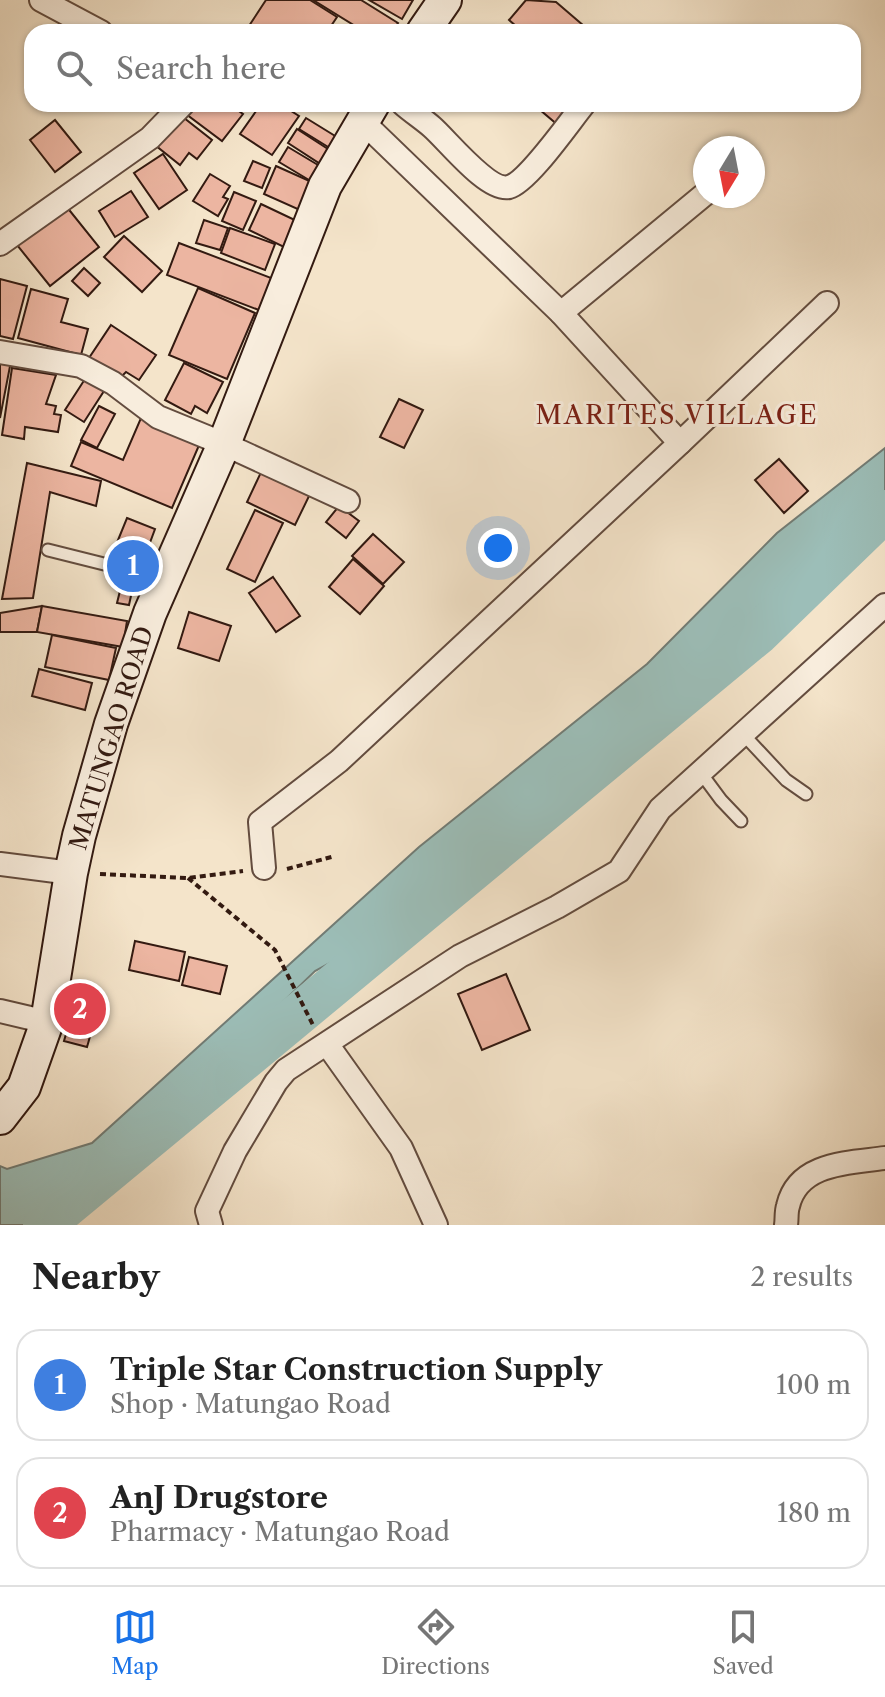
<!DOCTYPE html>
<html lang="en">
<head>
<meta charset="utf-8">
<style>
  body { margin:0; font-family:"Libre Caslon Text",serif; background:#f2f2f2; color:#222 }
  .compass { position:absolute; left:693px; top:136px; width:72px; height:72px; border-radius:50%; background:#fff; box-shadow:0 2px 6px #0004; rotate:190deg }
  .you { position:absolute; left:498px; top:548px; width:28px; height:28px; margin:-20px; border:6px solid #fff; border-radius:50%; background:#1a73e8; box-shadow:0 0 0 12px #1a73e833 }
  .badge { display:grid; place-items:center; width:52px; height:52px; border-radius:50%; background:#1a73e8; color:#fff; font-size:26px; font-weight:700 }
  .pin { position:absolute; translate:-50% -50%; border:4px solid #fff; box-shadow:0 2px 8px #0006 }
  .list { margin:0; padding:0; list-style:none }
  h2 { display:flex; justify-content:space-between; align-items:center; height:104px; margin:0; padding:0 32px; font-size:34px }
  h2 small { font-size:26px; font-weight:400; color:#767676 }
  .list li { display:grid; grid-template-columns:52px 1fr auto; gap:24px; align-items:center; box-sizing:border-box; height:112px; margin:0 16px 16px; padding:0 16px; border:2px solid #e0e0e0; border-radius:24px }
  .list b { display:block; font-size:30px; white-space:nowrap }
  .list p { margin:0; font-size:26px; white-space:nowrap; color:#767676 }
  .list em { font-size:26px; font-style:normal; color:#767676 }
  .icon { flex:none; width:44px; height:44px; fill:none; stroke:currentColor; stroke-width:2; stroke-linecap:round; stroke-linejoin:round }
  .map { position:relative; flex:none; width:885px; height:1225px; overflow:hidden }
  .search { position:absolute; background:#fff; box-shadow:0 2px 6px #0004; left:24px; right:24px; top:24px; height:88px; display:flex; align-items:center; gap:20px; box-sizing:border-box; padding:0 28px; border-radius:24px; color:#767676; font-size:30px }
  .sheet { height:360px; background:#fff }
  nav { display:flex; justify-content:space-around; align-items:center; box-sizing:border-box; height:112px; border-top:2px solid #e0e0e0; background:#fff; font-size:22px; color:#767676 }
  nav a { display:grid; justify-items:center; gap:4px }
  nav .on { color:#1a73e8 }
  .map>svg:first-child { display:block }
</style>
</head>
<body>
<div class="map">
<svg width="885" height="1225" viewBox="0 0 885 1225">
  <rect width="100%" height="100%" fill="#f4e4ca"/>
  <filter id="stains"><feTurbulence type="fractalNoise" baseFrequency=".0025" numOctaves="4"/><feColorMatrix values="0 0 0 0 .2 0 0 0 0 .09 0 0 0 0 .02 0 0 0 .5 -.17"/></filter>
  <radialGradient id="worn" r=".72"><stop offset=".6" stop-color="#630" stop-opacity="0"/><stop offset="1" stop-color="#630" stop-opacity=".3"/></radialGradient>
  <polygon fill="#9cbeb8" stroke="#727c75" stroke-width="2" points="885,448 885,507 846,533 762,636 628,725 478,882 315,971 163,1118 67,1199 64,1225 0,1225 0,1166 7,1169 92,1143 419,847 647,664 777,533"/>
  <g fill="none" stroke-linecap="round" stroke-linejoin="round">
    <polyline stroke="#9cbeb8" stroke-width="42" points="44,1225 759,633 885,511"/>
  </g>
  <g fill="#ecb5a1" stroke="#331a11" stroke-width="2">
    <polygon points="266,0 310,0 337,17 327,32 245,32"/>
    <polygon points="313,0 361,0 398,23 392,32 365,32"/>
    <polygon points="369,0 413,0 402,19"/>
    <polygon points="526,0 556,2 591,32 523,32 509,20"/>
    <polygon points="194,104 229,104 243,114 222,141 186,114"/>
    <polygon points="261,104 280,104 299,116 272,155 240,134"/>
    <polygon points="533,104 589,104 565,131"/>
    <polygon points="179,114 212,140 197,159 189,153 180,165 155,145"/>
    <polygon points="306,118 340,139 333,150 299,129"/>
    <polygon points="55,120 81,152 55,172 30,140"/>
    <polygon points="297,129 331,151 322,165 288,143"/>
    <polygon points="288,147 323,168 314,183 279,162"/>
    <polygon points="163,154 187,190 159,209 134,173"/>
    <polygon points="253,161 270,168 262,188 244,181"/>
    <polygon points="276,166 314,183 302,211 264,194"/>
    <polygon points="210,174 230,186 223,197 228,199 218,216 193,201"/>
    <polygon points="131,191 148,217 115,237 99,211"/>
    <polygon points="234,192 256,201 243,230 222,221"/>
    <polygon points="62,201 99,247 50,286 13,240"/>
    <polygon points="261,204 299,222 286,248 249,230"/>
    <polygon points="204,220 228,228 220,250 196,243"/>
    <polygon points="230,228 275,244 265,270 221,253"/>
    <polygon points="124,236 162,271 142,292 104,257"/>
    <polygon points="179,243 279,281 264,312 167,275"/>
    <polygon points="84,268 100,283 88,296 72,281"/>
    <polygon points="0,279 27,286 13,339 0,336"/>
    <polygon points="198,288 255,313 227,379 169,355"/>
    <polygon points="31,289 68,299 61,322 88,329 81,355 18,338"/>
    <polygon points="111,325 156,355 139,380 126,372 120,378 89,358"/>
    <polygon points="0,359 11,361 0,418"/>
    <polygon points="184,363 223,382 207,413 195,406 191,414 165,400"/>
    <polygon points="12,368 56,375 46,404 56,406 54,414 61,415 58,432 25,427 24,439 2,435"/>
    <polygon points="85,379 104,391 84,422 65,410"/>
    <polygon points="399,399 423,410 404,448 380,437"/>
    <polygon points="99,406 115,414 97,448 81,440"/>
    <polygon points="141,418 200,443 172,508 71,466 81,442 123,460"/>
    <polygon points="779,459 808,491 784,513 755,480"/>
    <polygon points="27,463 101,481 96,506 50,492 33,598 2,599"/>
    <polygon points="263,468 311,492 295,525 247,502"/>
    <polygon points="339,506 359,521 346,538 326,522"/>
    <polygon points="255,510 283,523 255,582 227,569"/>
    <polygon points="127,518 155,529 145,556 116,545"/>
    <polygon points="373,534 404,562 383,584 352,556"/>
    <polygon points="353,559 384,586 360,614 329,587"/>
    <polygon points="124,575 135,577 129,605 117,603"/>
    <polygon points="273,577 300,616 276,632 249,593"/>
    <polygon points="42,606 37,632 0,632 0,613"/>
    <polygon points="42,606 127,621 123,647 37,632"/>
    <polygon points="189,612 231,626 219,661 178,648"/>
    <polygon points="52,635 116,648 109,680 45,667"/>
    <polygon points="39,669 92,683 85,710 32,696"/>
    <polygon points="135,941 185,952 179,981 129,970"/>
    <polygon points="189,957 227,966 220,994 182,985"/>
    <polygon points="506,974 530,1030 482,1050 458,994"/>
    <polygon points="76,999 99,1005 87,1047 64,1041"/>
  </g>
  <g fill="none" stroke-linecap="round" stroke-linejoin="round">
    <g stroke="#634c3f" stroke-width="15">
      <g id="lane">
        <polyline points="48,550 160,578"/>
        <polyline points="743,734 786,780 806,794"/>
        <polyline points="701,773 721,800 741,821"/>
      </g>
    </g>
    <g stroke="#634c3f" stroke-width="26">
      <g id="street">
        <polyline points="41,0 101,32"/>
        <path d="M403 104C412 112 423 119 432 127 448 141 488 192 509 187 528 182 570 121 584 104"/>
        <polyline points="362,121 561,313 680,443"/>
        <polyline points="0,244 150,138 183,104"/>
        <polyline points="561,313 705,194"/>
        <polyline points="0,352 81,366 113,383 158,417 224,444 348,501"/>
        <polyline points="0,864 71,873"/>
        <polyline points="264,868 260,822 339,761 680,443 827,303"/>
        <polyline points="0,1011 47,1022"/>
        <polyline points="327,1044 401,1148 436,1225"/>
        <polyline points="211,1225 207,1211 235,1151 276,1082 286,1070 460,956 557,907 619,871 660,809 885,605"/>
        <path d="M786 1225C787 1219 786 1212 788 1206 798 1162 850 1163 885 1158"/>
      </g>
    </g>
    <g stroke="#331a11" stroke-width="36">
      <g id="secondary">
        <polyline points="423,32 445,0"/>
        <polyline points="0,1118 24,1087 47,1022 71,873 79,836 111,724 150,613 224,444 325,186 373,104"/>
      </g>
    </g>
    <g stroke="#331a11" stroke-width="4" stroke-dasharray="6 4" stroke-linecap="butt">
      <polyline points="287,869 335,856"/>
      <polyline points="100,874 188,878 243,871"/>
      <polyline points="188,878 275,950 313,1025"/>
    </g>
    <use href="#lane" stroke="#f8eddd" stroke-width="11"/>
    <use href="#street" stroke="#f8eddd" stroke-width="22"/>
    <use href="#secondary" stroke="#f8eddd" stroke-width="32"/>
  </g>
  <g text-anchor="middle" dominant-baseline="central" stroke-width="6" stroke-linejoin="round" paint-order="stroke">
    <g font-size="24" fill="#331a11" stroke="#f8eddd">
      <text transform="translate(111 738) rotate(-73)">MATUNGAO ROAD</text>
    </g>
    <g font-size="26" letter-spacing="2" fill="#7a1f14" stroke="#f8eddd">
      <text x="677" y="415">MARITES VILLAGE</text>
    </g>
  </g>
  <rect width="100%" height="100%" filter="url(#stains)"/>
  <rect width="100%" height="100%" fill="url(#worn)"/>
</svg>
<svg class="compass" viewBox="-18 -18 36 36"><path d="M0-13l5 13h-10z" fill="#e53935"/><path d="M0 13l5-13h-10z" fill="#767676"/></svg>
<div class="you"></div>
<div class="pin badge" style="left:133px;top:566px;background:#3f7fe0">1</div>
<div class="pin badge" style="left:80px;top:1009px;background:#e0444e">2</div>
<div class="search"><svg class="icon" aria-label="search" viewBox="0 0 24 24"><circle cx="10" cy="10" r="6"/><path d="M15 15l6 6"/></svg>Search here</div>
</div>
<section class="sheet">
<h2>Nearby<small>2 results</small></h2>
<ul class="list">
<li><span class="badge" style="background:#3f7fe0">1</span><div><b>Triple Star Construction Supply</b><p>Shop · Matungao Road</p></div><em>100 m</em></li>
<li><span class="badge" style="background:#e0444e">2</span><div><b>AnJ Drugstore</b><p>Pharmacy · Matungao Road</p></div><em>180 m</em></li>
</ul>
</section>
<nav>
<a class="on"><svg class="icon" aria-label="map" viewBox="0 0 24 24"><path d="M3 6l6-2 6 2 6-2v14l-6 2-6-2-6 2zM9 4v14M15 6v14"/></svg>Map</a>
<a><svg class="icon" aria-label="directions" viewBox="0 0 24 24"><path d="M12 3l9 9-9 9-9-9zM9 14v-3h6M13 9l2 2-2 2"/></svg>Directions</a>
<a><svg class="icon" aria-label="saved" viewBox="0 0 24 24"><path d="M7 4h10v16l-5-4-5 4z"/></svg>Saved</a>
</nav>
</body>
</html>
